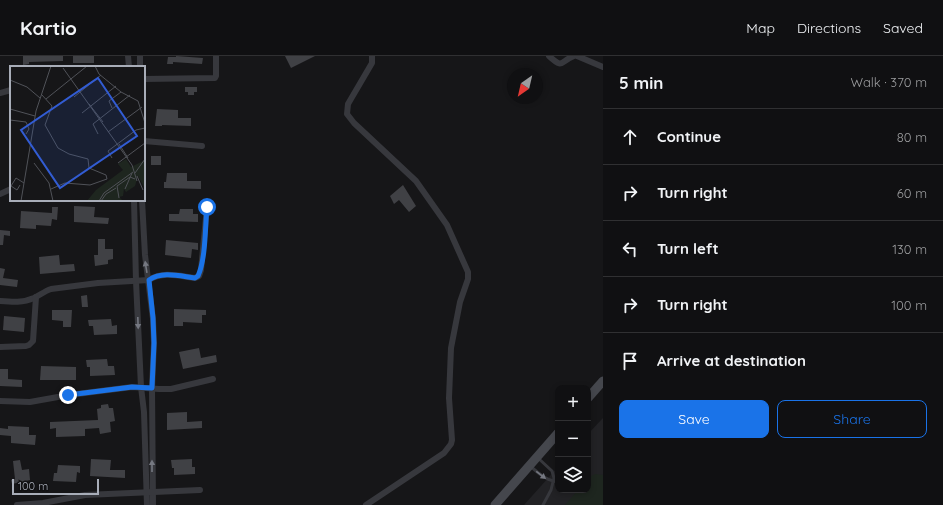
<!DOCTYPE html>
<html lang="en">
<head>
<meta charset="utf-8">
<style>
  body { margin:0; font-family:Quicksand,sans-serif; background:#1e1e20; color:#f1f3f6 }
  .controls { position:absolute; right:12px; bottom:12px; display:grid; overflow:hidden; border-radius:8px; box-shadow:0 2px 6px #0003 }
  .controls button { width:36px; height:36px; display:grid; place-items:center; padding:0; border:0; border-bottom:1px solid #303032; background:#101012; color:#f1f3f6; font:20px sans-serif }
  .compass { position:absolute; left:507px; top:12px; width:36px; height:36px; border-radius:50%; background:#101012; box-shadow:0 2px 6px #0003; rotate:214deg }
  .scale { position:absolute; left:12px; bottom:10px; width:87px; box-sizing:border-box; padding-left:4px; border:2px solid #a8adb8; border-top:0; font-size:11px; line-height:14px; white-space:nowrap; color:#a8adb8; -webkit-text-stroke:3px #111113; paint-order:stroke }
  .stop { position:absolute; width:12px; height:12px; margin:-9px; border:3px solid #1a73e8; border-radius:50%; background:#fff }
  .stop.end { background:#1a73e8; border-color:#fff; box-shadow:0 1px 4px #0008 }
  .list { margin:0; padding:0; list-style:none }
  h2 { display:flex; justify-content:space-between; align-items:center; height:52px; margin:0; padding:0 16px; font-size:17px }
  h2 small { font-size:13px; font-weight:400; color:#9c9d9f }
  .list li { display:grid; grid-template-columns:26px 1fr auto; gap:12px; align-items:center; box-sizing:border-box; height:56px; padding:0 16px; border-top:1px solid #303032 }
  .list b { display:block; font-size:15px; white-space:nowrap }
  .list em { font-size:13px; font-style:normal; color:#9c9d9f }
  .actions { display:flex; gap:8px; padding:12px 16px }
  .actions a { flex:1; padding:9px 0; border:1px solid #1a73e8; border-radius:8px; text-align:center; font-size:14px; color:#1a73e8 }
  .actions .main { background:#1a73e8; color:#fff }
  .icon { flex:none; width:22px; height:22px; fill:none; stroke:currentColor; stroke-width:2; stroke-linecap:round; stroke-linejoin:round }
  .map { position:relative; flex:none; width:603px; height:449px; overflow:hidden }
  header { display:flex; align-items:center; gap:24px; box-sizing:border-box; height:56px; padding:0 20px; background:#101012; border-bottom:1px solid #303032 }
  header strong { font-size:19px }
  nav { display:flex; gap:22px; margin-inline-start:auto; font-size:14px }
  main { display:flex }
  aside { flex:1; background:#101012 }
  .map>svg:first-child { display:block }
</style>
</head>
<body>
<header>
<strong>Kartio</strong>
<nav><a>Map</a><a>Directions</a><a>Saved</a></nav>
</header>
<main>
<div class="map">
<svg width="603" height="449" viewBox="0 0 603 449">
  <rect width="100%" height="100%" fill="#161618"/>
  <polygon fill="#222225" points="603,362 603,449 524,449 558,411 558,434 588,434 588,378"/>
  <polygon fill="#1e261f" points="595,418 603,419 603,449 565,449 578,434 588,434 588,423 591,420"/>
  <g fill="#404145">
    <polygon points="23,0 63,0 63,5 29,6 29,8 23,9"/>
    <rect x="73" y="0" width="21" height="7"/>
    <polygon points="176,0 203,2 202,8 173,6 173,8 167,8 168,1 176,1"/>
    <polygon points="285,0 315,0 291,12"/>
    <polygon points="185,31 197,31 197,36 194,36 194,39 188,39 188,36 185,36"/>
    <polygon points="157,53 178,54 178,62 191,62 191,70 162,69 162,70 155,70"/>
    <rect x="151" y="100" width="10" height="9"/>
    <polygon points="167,117 187,117 187,125 201,125 201,133 164,132 164,126 166,126"/>
    <polygon points="403,129 416,150 409,156 399,144 394,148 390,140"/>
    <polygon points="74,150 95,151 94,161 109,162 108,168 74,166"/>
    <polygon points="52,151 58,151 57,164 52,163 51,170 36,169 36,173 20,172 21,155 52,157"/>
    <polygon points="180,153 193,153 193,158 198,158 198,166 169,165 169,158 179,158"/>
    <polygon points="0,174 10,175 10,180 4,179 3,189 0,189"/>
    <polygon points="98,183 105,183 105,193 113,193 113,203 108,204 108,208 95,210 94,199 98,199"/>
    <polygon points="166,184 198,187 198,194 192,193 191,202 165,199"/>
    <polygon points="59,199 60,209 74,208 75,215 40,218 39,201"/>
    <polygon points="0,212 5,213 3,222 18,224 17,231 0,229"/>
    <polygon points="87,239 88,251 82,251 81,240"/>
    <polygon points="174,253 206,254 206,259 202,259 202,267 183,266 183,270 174,270"/>
    <polygon points="52,254 72,254 71,271 63,271 63,265 52,264"/>
    <polygon points="4,260 25,262 24,276 3,274"/>
    <polygon points="111,263 112,270 117,269 117,278 94,279 93,270 89,270 88,264"/>
    <polygon points="199,292 201,302 216,299 217,306 183,313 179,296"/>
    <polygon points="107,303 108,310 114,310 115,319 90,320 90,311 87,311 86,304"/>
    <polygon points="41,310 76,311 76,324 40,324"/>
    <polygon points="0,313 8,313 8,323 22,324 22,331 0,330"/>
    <polygon points="108,348 109,352 113,352 115,365 110,366 111,376 100,378 99,372 85,373 85,380 56,381 56,372 50,373 50,366 98,364 97,353 101,352 101,349"/>
    <polygon points="187,356 187,366 202,365 202,372 167,374 167,357"/>
    <polygon points="8,370 29,371 29,379 36,379 35,389 11,387 11,380 0,379 0,372 8,373"/>
    <polygon points="91,403 111,404 110,414 125,414 125,422 90,420"/>
    <polygon points="192,403 192,411 195,411 195,418 174,419 174,412 172,412 171,404"/>
    <polygon points="20,404 22,414 29,413 30,424 12,428 11,424 15,423 13,405"/>
    <polygon points="58,409 80,410 80,417 77,416 76,426 53,425 54,417 57,417"/>
  </g>
  <g fill="none" stroke-linecap="round" stroke-linejoin="round">
    <g stroke="#37383d" stroke-width="3">
      <polyline points="538,402 552,415 554,422 551,434 543,449"/>
      <path d="M530 410C535 414 540 419 546 422 550 425 554 424 558 427"/>
    </g>
    <g stroke="#37383d" stroke-width="6">
      <polyline points="128,0 129,11"/>
      <path d="M549 0C564 14 560 5 574 0"/>
      <polyline points="577,0 603,11"/>
      <polyline points="140,11 140,0"/>
      <polyline points="144,23 215,22 216,20 216,0"/>
      <polyline points="0,37 11,34"/>
      <polyline points="144,85 202,90"/>
      <polyline points="0,138 11,133"/>
      <polyline points="134,144 136,225 141,331 144,356 147,449"/>
      <polyline points="142,144 145,199 153,263 154,287 152,332 153,449"/>
      <path d="M0 245C12 246 23 247 34 242 40 239 45 235 51 233L98 227 149 224C163 215 179 220 195 222L199 220 201 214 207 151"/>
      <polyline points="0,291 26,290 29,289 33,285 36,241"/>
      <polyline points="0,345 30,346 69,339 132,331 159,333 171,333 213,323"/>
      <polyline points="17,449 43,447 85,439 200,434"/>
      <polyline points="366,449 444,397 451,388 452,384 449,342 451,292 460,246 468,223 468,216 447,169 416,125 354,67 347,58 348,48 372,7 372,0"/>
    </g>
    <g stroke="#45474d" stroke-width="9">
      <polyline points="588,342 603,325"/>
      <polyline points="495,449 558,377"/>
    </g>
  </g>
  <defs><path id="oneway-solid" d="M-6-.8H1V-3.2L6.5 0L1 3.2V.8H-6Z"/></defs>
  <g fill="#757881">
    <use href="#oneway-solid" transform="translate(146 211) rotate(-99)"/>
    <use href="#oneway-solid" transform="translate(138 267) rotate(88)"/>
    <use href="#oneway-solid" transform="translate(152 410) rotate(-90)"/>
    <use href="#oneway-solid" transform="translate(541 419) rotate(38)"/>
  </g>
  <g fill="none" stroke-linecap="round" stroke-linejoin="round">
    <path stroke="#1a73e8" stroke-width="5" d="M68 339 132 331 152 332 154 287 153 262 149 224C162 215 179 220 195 222L198 220C206 202 205 171 207 151"/>
  </g>
  <g transform="translate(10 10)">
    <rect width="135" height="135" fill="#161618"/>
    <path d="M116 93 121 101 135 94V123L128 110 125 120 116 126 114 123 113 130 109 131 113 135H77L86 124 113 104 108 98Z" fill="#1e261f"/>
    <path fill="none" stroke="#505258" stroke-width="1" d="M85 0 89 8 111 26 128 35 135 57M53 2 122 99 127 115M0 14 17 21 30 32M32 29 42 40 35 59 48 82 59 88 78 93 79 102 96 109 97 113 80 119 55 117 41 123M64 31 91 9M36 33 77 0M79 38 93 56M102 42 99 35 111 26M0 43 25 50M72 47 106 20M0 54 16 56 19 63 16 68M98 66 132 41M88 68 83 58 120 29M109 78 118 92M102 92 98 85 126 64 135 62M24 97 39 117 43 135M108 97 135 77M125 107 135 93M127 110 133 124M10 119 7 124 1 120 6 112 14 117M115 123 122 107M109 132 107 120 120 111 125 113M11 135 26 45 41 0M89 135 94 127 123 106M91 135 96 128 106 122"/>
    <path fill="#325cd3" fill-opacity="0.15" stroke="#325cd3" stroke-width="2" d="M88 12 127 70 50 122 11 64Z"/>
    <rect width="135" height="135" fill="none" stroke="#a8adb8" stroke-width="2"/>
  </g>
</svg>
<div class="controls">
<button>+</button>
<button>−</button>
<button><svg class="icon" aria-label="layers" viewBox="0 0 24 24"><path d="M12 4l9 5-9 5-9-5zM3 14l9 5 9-5"/></svg></button>
</div>
<svg class="compass" viewBox="-18 -18 36 36"><path d="M0-13l5 13h-10z" fill="#e53935"/><path d="M0 13l5-13h-10z" fill="#9c9d9f"/></svg>
<div class="scale">100 m</div>
<div class="stop" style="left:207px;top:151px"></div>
<div class="stop end" style="left:68px;top:339px"></div>
</div>
<aside>
<h2>5 min<small>Walk · 370 m</small></h2>
<ul class="list">
<li><svg class="icon" aria-label="ahead" viewBox="0 0 24 24"><path d="M12 20V5M6 11l6-6 6 6"/></svg><div><b>Continue</b></div><em>80 m</em></li>
<li><svg class="icon" aria-label="right" viewBox="0 0 24 24"><path d="M7 20v-9h11M14 6l5 5-5 5"/></svg><div><b>Turn right</b></div><em>60 m</em></li>
<li><svg class="icon" aria-label="left" viewBox="0 0 24 24"><path d="M17 20v-9H6M10 6l-5 5 5 5"/></svg><div><b>Turn left</b></div><em>130 m</em></li>
<li><svg class="icon" aria-label="right" viewBox="0 0 24 24"><path d="M7 20v-9h11M14 6l5 5-5 5"/></svg><div><b>Turn right</b></div><em>100 m</em></li>
<li><svg class="icon" aria-label="arrive" viewBox="0 0 24 24"><path d="M6 21V4h12l-3 4 3 4H6"/></svg><div><b>Arrive at destination</b></div></li>
</ul>
<div class="actions"><a class="main">Save</a><a>Share</a></div>
</aside>
</main>
</body>
</html>
